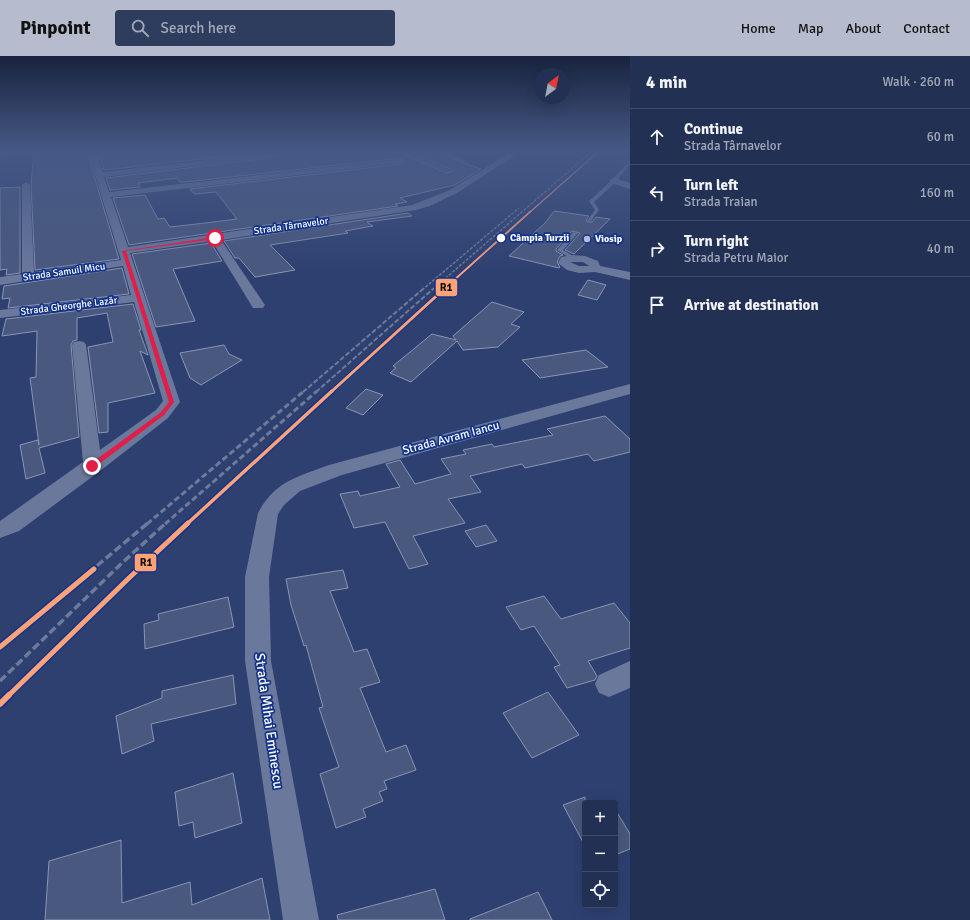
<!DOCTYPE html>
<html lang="en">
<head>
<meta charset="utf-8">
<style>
  body { margin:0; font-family:Signika,sans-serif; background:#2e3c5e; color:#f1f3f6 }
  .controls { position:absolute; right:12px; bottom:12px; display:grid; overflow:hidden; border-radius:4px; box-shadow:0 4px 16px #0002 }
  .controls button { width:36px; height:36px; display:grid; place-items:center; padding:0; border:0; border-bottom:1px solid #3f4b6b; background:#223054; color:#f1f3f6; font:20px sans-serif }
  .compass { position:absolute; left:534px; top:12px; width:36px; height:36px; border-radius:50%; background:#223054; box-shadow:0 4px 16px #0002; rotate:32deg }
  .stop { position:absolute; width:12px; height:12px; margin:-9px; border:3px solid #e11d48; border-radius:50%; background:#fff }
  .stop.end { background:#e11d48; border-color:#fff; box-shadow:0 1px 4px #0008 }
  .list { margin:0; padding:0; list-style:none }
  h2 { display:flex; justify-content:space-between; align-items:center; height:52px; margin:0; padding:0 16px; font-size:17px }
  h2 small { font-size:13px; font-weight:400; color:#a2a9b8 }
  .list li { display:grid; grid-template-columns:26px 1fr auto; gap:12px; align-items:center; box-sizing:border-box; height:56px; padding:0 16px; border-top:1px solid #3f4b6b }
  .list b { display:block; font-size:15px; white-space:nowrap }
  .list p { margin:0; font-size:13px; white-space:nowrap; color:#a2a9b8 }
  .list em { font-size:13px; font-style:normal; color:#a2a9b8 }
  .icon { flex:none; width:22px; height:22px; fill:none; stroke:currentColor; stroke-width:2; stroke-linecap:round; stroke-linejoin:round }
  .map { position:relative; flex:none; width:630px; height:864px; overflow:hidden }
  header { display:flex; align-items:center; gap:24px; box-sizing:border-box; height:56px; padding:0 20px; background:#b6bccd; color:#111 }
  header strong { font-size:19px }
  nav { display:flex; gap:22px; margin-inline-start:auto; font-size:14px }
  .search { width:280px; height:36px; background:#2e3c5e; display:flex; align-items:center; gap:10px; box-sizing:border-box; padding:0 14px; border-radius:4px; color:#a2a9b8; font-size:15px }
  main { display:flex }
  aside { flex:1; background:#223054 }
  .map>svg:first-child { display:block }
</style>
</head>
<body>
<header>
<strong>Pinpoint</strong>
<div class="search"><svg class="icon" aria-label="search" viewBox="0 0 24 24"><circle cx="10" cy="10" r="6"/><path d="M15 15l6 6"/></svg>Search here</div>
<nav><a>Home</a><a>Map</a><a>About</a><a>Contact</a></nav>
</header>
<main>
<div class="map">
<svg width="630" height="864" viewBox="0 0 630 864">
  <rect width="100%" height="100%" fill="#2e4070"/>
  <g fill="#49587e" stroke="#8995b3">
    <polygon points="34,96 87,96 119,203 35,214 31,128"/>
    <polygon points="98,96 264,96 104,114"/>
    <polygon points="280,96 397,96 447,117 452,116 452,114 407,96 434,96 481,113 455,129 400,142 407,146 395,148 398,150 129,189 113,142 145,139 158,163 164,162 170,171 205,167 237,163 216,136 194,138 190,133 401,108 406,106 401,102 185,126 180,126 177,122 138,127 140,131 110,134 106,122 277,101 282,98"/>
    <polygon points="20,131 20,217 6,219 7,213 0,214 0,132"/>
    <polygon points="554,155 589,160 586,164 587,166 592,166 596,161 610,163 574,198 565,194 580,177 572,175 556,193 556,195 563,199 560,200 557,206 560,211 559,212 509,200 545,167"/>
    <polygon points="408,157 412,160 367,166 373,170 345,175 348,177 270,189 295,214 255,221 239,202 235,202 224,185"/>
    <polygon points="211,187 222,205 173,213 195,265 156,271 132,198"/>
    <polygon points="122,212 129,238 8,252 10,242 2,243 4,230"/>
    <polygon points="588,224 606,229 597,244 578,239"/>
    <polygon points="492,246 524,256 511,268 520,271 498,291 463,294 457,285 411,326 390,317 396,312 393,310 432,278 456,284 453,280"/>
    <polygon points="133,248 141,274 139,274 148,299 140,295 155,337 108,347 108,376 99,377 88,291 113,286 107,257 77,262 77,284 73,285 71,289 79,381 39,392 45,417 26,423 20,389 38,384 39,389 30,322 36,321 37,275 2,280 6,263"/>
    <polygon points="224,289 229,298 242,304 201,329 190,322 180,297"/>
    <polygon points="586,294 608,311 540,322 522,304"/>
    <polygon points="366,333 383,339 363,359 346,352"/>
    <polygon points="605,360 630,383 630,396 594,405 588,398 525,412 522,408 470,420 481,436 448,443 465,467 413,480 428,508 409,513 385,466 354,472 340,438 358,435 360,440 400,431 386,408 400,404 415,428 451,418 441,403 466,398 463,394 492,388 494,391 553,379 547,373"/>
    <polygon points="486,469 497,485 476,491 465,475"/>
    <polygon points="343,514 348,532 330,535 354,596 367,593 380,626 360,632 386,696 406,689 416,714 384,725 387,733 379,736 383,745 363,753 366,761 336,772 320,718 339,711 319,652 323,651 306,589 304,590 291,549 286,523"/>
    <polygon points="544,540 561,563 614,547 630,567 630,592 588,605 597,620 595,624 567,632 554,611 560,609 534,570 521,574 506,551"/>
    <polygon points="228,541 234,571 145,593 144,568 159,564 158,558"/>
    <polygon points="233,619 236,648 151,668 154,685 122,698 116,660 162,642 162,635"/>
    <polygon points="548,636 579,679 532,702 503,657"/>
    <polygon points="233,717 242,767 195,782 193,766 179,770 175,736"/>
    <polygon points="585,741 585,790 563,749"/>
    <polygon points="615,753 630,778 630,793 615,799"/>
    <polygon points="121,784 122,847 190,826 192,849 262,822 270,864 45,864 49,805"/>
    <polygon points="435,833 445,864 338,864 337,859"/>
    <polygon points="538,836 552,864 470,864 470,863"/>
  </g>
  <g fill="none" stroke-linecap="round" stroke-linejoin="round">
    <g fill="#6a789c" fill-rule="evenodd">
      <polygon points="398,96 403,96 451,115 448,116"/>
      <polygon points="438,96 443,96 466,105 463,106"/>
      <polygon points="629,105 630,105 630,108 616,126 594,146 599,154 591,165 587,165 595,154 589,145 612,124"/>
      <polygon points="573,176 578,177 563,194 575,201 576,202 573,204 557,194"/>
    </g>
    <g fill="#6a789c" fill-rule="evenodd">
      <polygon points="0,96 16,96 15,98 0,100"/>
      <polygon points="88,96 96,96 103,116 276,96 281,98 277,100 104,121 109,136 401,103 405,105 401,107 111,141 128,191 412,149 450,134 511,96 520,96 457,137 430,150 416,154 221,184 265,249 263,252 253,252 212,185 130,197 180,346 168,362 100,415 19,475 0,482 0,465 83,406 72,289 74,286 79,285 84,286 86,289 100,394 156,354 163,345 134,246 0,262 0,254 131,239 123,210 0,229 0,221 22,218 22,129 26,126 30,129 34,216 121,204"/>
      <polygon points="614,122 630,127 630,133 611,127 610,125 611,123"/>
      <path d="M573 199 585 200 598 205 600 210 630 216V224L595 216 579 217 567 214 558 207 561 201ZM570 206H583L589 210H579Z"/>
      <path d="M630 328V338L342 419 300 435 284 449 278 458 269 521 271 605 319 864H283L245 605V521L258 457C275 425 297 421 329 409Z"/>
      <polygon points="630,605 630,632 609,641 599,637 595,628 599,619"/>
    </g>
    <g stroke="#6d7a9b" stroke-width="1.5" stroke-dasharray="3 1.5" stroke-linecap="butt">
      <polyline points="526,98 528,96"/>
      <polyline points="422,234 519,152"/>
      <polyline points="432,234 591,96"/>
    </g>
    <g stroke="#6d7a9b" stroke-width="2" stroke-dasharray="5 2" stroke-linecap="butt">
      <polyline points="303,336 423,233"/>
      <polyline points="316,336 433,233"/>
    </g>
    <g stroke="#6d7a9b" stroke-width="3" stroke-dasharray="6 3" stroke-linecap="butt">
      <polyline points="147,468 304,335"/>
      <polyline points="165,468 317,335"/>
    </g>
    <g stroke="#6d7a9b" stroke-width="3.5" stroke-dasharray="8 3.5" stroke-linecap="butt">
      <polyline points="0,591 148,467"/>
      <polyline points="0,625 123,506 166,467"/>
    </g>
    <g stroke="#13338b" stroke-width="3">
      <polyline id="rail-1-far5" points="530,156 598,96"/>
    </g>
    <g stroke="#13338b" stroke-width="3.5">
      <polyline id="rail-1-far4" points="443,234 531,155"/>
    </g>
    <g stroke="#13338b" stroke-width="5">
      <polyline id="rail-1-far3" points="331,336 444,233"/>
    </g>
    <g stroke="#13338b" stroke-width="6">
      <polyline id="rail-1-far2" points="187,468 332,335"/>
    </g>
    <g stroke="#13338b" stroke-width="8">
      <g id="rail-1-far1">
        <polyline points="0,591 94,513"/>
        <polyline points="8,640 129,522 188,467"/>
      </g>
    </g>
    <g stroke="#13338b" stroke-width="10">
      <polyline id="rail-1" points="0,648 9,639"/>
    </g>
    <use href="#rail-1-far5" stroke="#fea277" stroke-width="1.5"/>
    <use href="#rail-1-far4" stroke="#fea277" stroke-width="2"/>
    <use href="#rail-1-far3" stroke="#fea277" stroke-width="3"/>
    <use href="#rail-1-far2" stroke="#fea277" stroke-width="3.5"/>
    <use href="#rail-1-far1" stroke="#fea277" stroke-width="5"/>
    <use href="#rail-1" stroke="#fea277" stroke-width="6"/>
  </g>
  <linearGradient id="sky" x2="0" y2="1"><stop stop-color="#19233e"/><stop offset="0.44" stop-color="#465986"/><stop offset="1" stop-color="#465986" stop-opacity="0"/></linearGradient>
  <rect width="630" height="217" fill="url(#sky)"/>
  <polygon fill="#e11d48" points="215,181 216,183 126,195 174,346 164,359 95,411 90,411 90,408 160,357 169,346 122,195"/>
  <circle fill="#fff" stroke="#13338b" stroke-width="1.5" cx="501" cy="182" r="5"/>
  <circle fill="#b6bccd" stroke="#13338b" stroke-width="1.5" cx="587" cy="183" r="4"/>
  <g text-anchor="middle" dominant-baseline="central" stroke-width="3.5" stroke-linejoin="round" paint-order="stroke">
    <g font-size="10" fill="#fff" stroke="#13338b">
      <text transform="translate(291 170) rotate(-8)">Strada Târnavelor</text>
      <text transform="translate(64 216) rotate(-8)">Strada Samuil Micu</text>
      <text transform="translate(69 250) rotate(-7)">Strada Gheorghe Lazăr</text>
    </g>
    <g font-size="10" font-weight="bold" fill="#fff" stroke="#13338b" text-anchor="start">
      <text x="510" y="182">Câmpia Turzii</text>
    </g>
    <g font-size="10" font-weight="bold" fill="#fff" stroke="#13338b" text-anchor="start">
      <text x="595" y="183">Viosip</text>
    </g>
    <g font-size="12" fill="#fff" stroke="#13338b">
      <text transform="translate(451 382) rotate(-15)">Strada Avram Iancu</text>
    </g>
    <g font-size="14" fill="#fff" stroke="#13338b">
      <text transform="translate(269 665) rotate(82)">Strada Mihai Eminescu</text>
    </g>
  </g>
  <g stroke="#13338b" stroke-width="1.5">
    <rect x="435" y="222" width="23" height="19" rx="4" fill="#fea277"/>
    <rect x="134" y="497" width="23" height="19" rx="4" fill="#fea277"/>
  </g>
  <g font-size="11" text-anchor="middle" font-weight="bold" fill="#111">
    <text x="446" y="235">R1</text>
    <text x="146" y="510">R1</text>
  </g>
</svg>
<div class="controls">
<button>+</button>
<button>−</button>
<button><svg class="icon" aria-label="locate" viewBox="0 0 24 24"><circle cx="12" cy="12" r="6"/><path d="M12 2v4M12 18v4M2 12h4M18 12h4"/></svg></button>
</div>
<svg class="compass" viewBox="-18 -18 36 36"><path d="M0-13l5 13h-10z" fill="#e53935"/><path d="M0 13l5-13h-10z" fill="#a2a9b8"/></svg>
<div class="stop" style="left:215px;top:182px"></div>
<div class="stop end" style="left:92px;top:410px"></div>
</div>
<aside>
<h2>4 min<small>Walk · 260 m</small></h2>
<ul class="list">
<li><svg class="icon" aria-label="ahead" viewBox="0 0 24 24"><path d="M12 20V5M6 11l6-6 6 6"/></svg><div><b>Continue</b><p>Strada Târnavelor</p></div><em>60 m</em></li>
<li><svg class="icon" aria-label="left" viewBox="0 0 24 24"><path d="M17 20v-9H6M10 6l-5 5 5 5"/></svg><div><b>Turn left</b><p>Strada Traian</p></div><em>160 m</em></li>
<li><svg class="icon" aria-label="right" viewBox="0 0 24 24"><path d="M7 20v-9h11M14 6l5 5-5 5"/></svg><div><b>Turn right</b><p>Strada Petru Maior</p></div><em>40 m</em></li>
<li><svg class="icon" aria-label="arrive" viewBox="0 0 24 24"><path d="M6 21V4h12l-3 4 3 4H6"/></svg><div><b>Arrive at destination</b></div></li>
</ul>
</aside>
</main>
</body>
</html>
